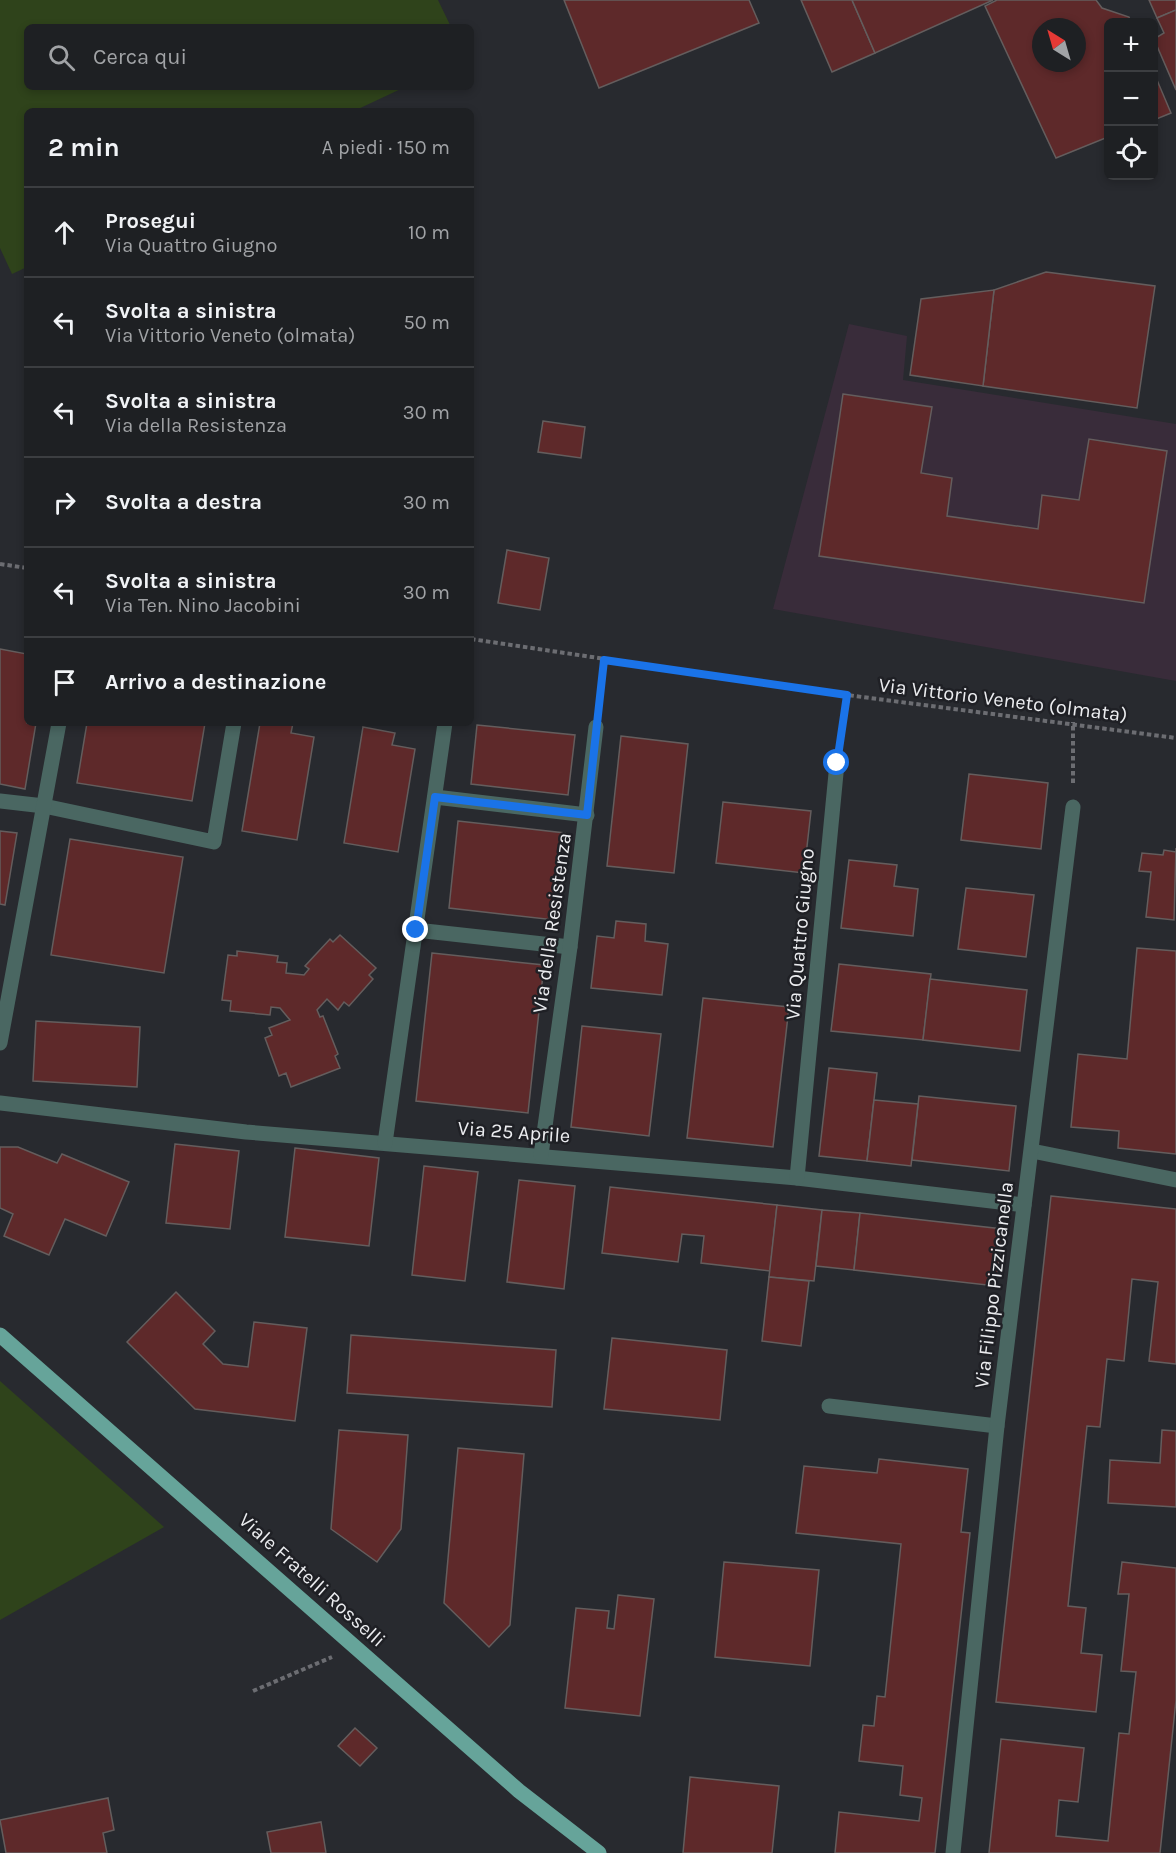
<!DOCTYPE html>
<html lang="it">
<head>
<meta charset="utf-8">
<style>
  body { margin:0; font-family:Karla,sans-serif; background:#2b2d30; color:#f1f3f6 }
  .controls { position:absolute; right:18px; top:18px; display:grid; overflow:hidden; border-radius:9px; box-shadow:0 3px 9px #0003 }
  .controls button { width:54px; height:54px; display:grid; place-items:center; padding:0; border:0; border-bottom:2px solid #3c3e41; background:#1e2023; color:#f1f3f6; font:30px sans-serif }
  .compass { position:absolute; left:1032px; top:18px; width:54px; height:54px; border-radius:50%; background:#1e2023; box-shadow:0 3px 9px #0003; rotate:323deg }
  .stop { position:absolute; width:18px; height:18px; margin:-14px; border:4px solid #1a73e8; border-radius:50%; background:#fff }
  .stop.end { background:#1a73e8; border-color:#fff; box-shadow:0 2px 6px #0008 }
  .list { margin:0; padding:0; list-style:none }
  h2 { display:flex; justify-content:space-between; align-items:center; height:78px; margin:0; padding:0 24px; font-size:26px }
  h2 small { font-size:20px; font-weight:400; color:#a1a3a6 }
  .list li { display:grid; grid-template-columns:39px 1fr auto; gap:18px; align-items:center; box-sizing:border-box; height:90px; padding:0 24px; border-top:2px solid #3c3e41 }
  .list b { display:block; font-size:22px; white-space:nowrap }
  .list p { margin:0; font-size:20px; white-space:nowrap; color:#a1a3a6 }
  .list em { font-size:20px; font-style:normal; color:#a1a3a6 }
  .icon { flex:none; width:33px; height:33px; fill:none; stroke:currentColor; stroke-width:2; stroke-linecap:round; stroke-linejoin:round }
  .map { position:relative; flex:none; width:1176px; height:1853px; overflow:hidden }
  .search { position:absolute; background:#1e2023; box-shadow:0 3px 9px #0003; left:24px; top:24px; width:450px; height:66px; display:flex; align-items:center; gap:15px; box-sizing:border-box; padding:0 21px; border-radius:9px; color:#a1a3a6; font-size:22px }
  .panel { position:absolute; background:#1e2023; box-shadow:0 3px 9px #0003; left:24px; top:108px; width:450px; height:618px; border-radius:9px }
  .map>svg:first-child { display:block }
</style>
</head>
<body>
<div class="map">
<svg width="1176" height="1853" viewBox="0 0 1176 1853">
  <rect width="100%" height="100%" fill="#282a2f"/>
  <polygon fill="#392c3a" points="849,324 907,336 903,380 1176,424 1176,681 773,609"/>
  <g fill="#2f431b">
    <polygon points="0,0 438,0 451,27 27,27 27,87 405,87 354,111 27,111 27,267 12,274 0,248"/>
    <polygon points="0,1381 164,1527 0,1620"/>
  </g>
  <g fill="#5e292a" stroke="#645d5d" stroke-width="1.5" fill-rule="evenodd">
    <polygon points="564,0 749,0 759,23 599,88"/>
    <polygon points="801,0 852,0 875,53 832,72"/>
    <polygon points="852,0 993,0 875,53"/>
    <path d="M997 0H1096L1102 8 1129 17 1131 22H1108V137L1056 158 985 6ZM1041 27H1077V63H1041Z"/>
    <polygon points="1149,0 1176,0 1176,10 1157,18"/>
    <polygon points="1176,10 1176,90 1154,39 1164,33 1157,18"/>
    <polygon points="1154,73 1171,113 1154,120"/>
    <polygon points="1046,272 1155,286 1137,408 983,386 994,290"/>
    <polygon points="994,290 983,386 910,375 921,299"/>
    <polygon points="843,394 932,407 921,473 952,478 947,516 1038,529 1042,495 1079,500 1089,439 1167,451 1144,603 819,556"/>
    <polygon points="543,421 585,427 581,458 538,452"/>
    <polygon points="507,550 549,558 540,610 498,603"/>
    <polygon points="0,649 27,654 27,723 36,723 25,789 0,784"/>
    <polygon points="87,723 205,723 192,801 77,783"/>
    <polygon points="260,723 293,723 291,733 314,737 297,840 242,831"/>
    <polygon points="477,725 575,735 568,795 471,784"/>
    <polygon points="363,727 395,733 392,745 415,749 398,852 344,843"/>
    <polygon points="621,736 688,744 674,873 607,866"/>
    <polygon points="969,774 1048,783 1041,849 961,840"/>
    <polygon points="723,802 811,811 804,873 716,863"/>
    <polygon points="458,821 565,833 555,920 449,908"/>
    <polygon points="0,831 17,833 5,905 0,904"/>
    <polygon points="70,839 183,857 164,973 51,955"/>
    <polygon points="1176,848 1174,920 1146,917 1151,872 1139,871 1142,853 1163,855 1164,850 1176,852"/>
    <polygon points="849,860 897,865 894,886 918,889 913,936 841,928"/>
    <polygon points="966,888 1034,895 1026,957 958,949"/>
    <polygon points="616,921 646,924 645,941 668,944 662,995 591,988 597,936 614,938"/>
    <polygon points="340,935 376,968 369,975 373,979 349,1006 344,1002 338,1010 327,999 317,1010 320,1017 323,1016 338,1054 335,1056 340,1068 291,1087 286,1073 279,1076 265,1038 272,1035 269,1028 290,1020 280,1008 271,1007 270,1015 230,1011 231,1001 222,1000 228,955 237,956 237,951 278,956 277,962 287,963 286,973 304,975 309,969 305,966 330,939 333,942"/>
    <polygon points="1137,948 1176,951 1176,1154 1118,1148 1119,1131 1071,1127 1078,1054 1127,1059"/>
    <polygon points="432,953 544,965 528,1113 416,1101"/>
    <polygon points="839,964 931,974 923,1040 831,1031"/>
    <polygon points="930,979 1027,990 1020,1051 923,1040"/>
    <polygon points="703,998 789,1007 773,1147 687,1138"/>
    <polygon points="36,1021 140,1027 137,1087 33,1081"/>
    <polygon points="582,1026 661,1034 649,1136 571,1127"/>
    <polygon points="829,1068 877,1073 867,1161 819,1156"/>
    <polygon points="919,1096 1016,1106 1009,1171 912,1160"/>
    <polygon points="874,1100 918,1104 911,1166 867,1161"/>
    <polygon points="175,1144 239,1151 230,1229 166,1223"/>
    <polygon points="0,1147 18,1147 57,1163 62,1154 129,1182 106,1236 65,1219 49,1255 4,1236 13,1214 0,1208"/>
    <polygon points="295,1148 379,1158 369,1246 285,1237"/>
    <polygon points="424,1166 478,1172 465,1281 412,1275"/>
    <polygon points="519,1180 575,1186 564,1289 507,1282"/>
    <polygon points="610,1187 777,1205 770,1271 701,1263 704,1236 682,1234 678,1262 602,1253"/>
    <polygon points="1051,1196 1176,1209 1176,1364 1149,1361 1158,1282 1132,1279 1124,1361 1107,1359 1100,1427 1087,1426 1068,1606 1086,1608 1081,1653 1102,1655 1096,1712 996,1702"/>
    <polygon points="777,1205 822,1210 814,1281 769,1277"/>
    <polygon points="822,1210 860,1213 854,1270 816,1266"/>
    <polygon points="860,1213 1003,1229 996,1286 854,1270"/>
    <polygon points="769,1277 809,1281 801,1346 762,1341"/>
    <polygon points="176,1292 215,1331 203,1344 223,1364 248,1367 254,1322 307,1328 295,1421 195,1409 127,1342"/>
    <polygon points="351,1335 556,1350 552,1407 347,1393"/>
    <polygon points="612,1338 727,1350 720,1420 604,1409"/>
    <polygon points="339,1430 408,1435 401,1529 377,1562 331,1529"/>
    <polygon points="1162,1430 1176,1431 1176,1507 1108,1503 1110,1460 1160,1463"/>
    <polygon points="458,1448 524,1454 510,1625 489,1647 444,1603"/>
    <polygon points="879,1459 968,1469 961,1532 970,1533 935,1853 835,1853 839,1812 919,1821 922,1798 900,1795 903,1766 859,1761 863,1725 874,1726 877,1696 885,1697 901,1544 796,1533 804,1466 877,1473"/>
    <polygon points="724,1562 819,1570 810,1666 715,1657"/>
    <polygon points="1122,1562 1176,1568 1176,1700 1160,1853 989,1853 1001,1739 1084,1748 1078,1802 1059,1800 1056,1836 1108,1841 1119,1733 1129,1734 1136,1672 1121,1671 1129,1594 1118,1594"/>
    <polygon points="618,1595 654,1599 640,1716 565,1708 576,1608 609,1611 607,1628 614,1629"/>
    <polygon points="355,1728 377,1748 360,1766 338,1746"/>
    <polygon points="690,1777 779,1786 772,1853 683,1853"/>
    <polygon points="108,1798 114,1830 103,1833 107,1853 6,1853 0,1820"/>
    <polygon points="321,1822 326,1853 271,1853 267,1832"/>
  </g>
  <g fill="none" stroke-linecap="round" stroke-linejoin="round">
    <g stroke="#6c6d72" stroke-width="4" stroke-dasharray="4.5 3" stroke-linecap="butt">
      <polyline points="0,564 27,568"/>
      <polyline points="471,639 847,695 1176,738"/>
      <polyline points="599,704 604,660"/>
      <polyline points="840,741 847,695"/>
      <polyline points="1073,783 1073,722"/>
      <polyline points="253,1691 332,1657"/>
    </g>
    <g stroke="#4a6762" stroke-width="15">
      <polyline points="435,797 587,815"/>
      <polyline points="0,801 44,806 214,842 234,723"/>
      <polyline points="416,930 570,947"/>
      <polyline points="0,1043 59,723"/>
      <polyline points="0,1103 246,1132 797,1178 1024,1205"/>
      <polyline points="385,1143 445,723"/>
      <polyline points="1032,1151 1176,1180"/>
      <polyline points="541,1155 570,947 596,727"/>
      <polyline points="797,1178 837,763"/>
      <polyline points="829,1406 997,1426"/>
      <polyline points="953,1853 997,1426 1073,807"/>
    </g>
    <polyline stroke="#66a49a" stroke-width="15" points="0,1335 519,1791 599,1853"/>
  </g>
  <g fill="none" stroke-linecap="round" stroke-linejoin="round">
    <polyline stroke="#1a73e8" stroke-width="8" points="416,930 435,797 587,815 604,660 847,695 837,763"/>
  </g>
  <g text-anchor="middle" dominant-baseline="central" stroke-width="5" stroke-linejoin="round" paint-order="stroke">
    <g font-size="20" fill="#ecedf0" stroke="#1f2025">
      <text transform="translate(1003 700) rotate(7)">Via Vittorio Veneto (olmata)</text>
      <text transform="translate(552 923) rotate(-82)">Via della Resistenza</text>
      <text transform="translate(800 934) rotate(-85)">Via Quattro Giugno</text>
      <text transform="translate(514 1132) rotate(4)">Via 25 Aprile</text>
      <text transform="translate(994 1285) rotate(-83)">Via Filippo Pizzicanella</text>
      <text transform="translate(312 1580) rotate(42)">Viale Fratelli Rosselli</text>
    </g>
  </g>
</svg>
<div class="controls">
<button>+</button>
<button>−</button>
<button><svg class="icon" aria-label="locate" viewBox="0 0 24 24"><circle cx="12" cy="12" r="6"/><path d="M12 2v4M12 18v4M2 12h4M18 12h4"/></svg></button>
</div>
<svg class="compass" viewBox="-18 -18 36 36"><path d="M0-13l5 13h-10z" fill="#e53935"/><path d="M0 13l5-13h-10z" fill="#a1a3a6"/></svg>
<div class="stop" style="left:837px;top:763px"></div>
<div class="stop end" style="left:416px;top:930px"></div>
<div class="search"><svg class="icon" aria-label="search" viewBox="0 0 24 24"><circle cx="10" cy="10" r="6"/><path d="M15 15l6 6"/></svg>Cerca qui</div>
<section class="panel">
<h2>2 min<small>A piedi · 150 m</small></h2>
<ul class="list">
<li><svg class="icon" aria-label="ahead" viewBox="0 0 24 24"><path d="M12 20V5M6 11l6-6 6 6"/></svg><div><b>Prosegui</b><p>Via Quattro Giugno</p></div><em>10 m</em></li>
<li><svg class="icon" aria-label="left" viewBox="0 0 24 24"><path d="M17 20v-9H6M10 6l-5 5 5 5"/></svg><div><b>Svolta a sinistra</b><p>Via Vittorio Veneto (olmata)</p></div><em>50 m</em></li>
<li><svg class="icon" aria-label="left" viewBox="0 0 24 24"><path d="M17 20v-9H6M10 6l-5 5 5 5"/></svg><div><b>Svolta a sinistra</b><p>Via della Resistenza</p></div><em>30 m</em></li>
<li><svg class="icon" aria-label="right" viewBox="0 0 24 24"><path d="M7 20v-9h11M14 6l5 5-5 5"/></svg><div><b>Svolta a destra</b></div><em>30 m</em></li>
<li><svg class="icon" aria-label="left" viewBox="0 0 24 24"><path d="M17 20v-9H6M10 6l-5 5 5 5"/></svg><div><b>Svolta a sinistra</b><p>Via Ten. Nino Jacobini</p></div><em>30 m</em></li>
<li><svg class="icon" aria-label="arrive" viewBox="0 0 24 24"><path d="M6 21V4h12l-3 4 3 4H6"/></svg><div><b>Arrivo a destinazione</b></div></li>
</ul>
</section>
</div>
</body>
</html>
